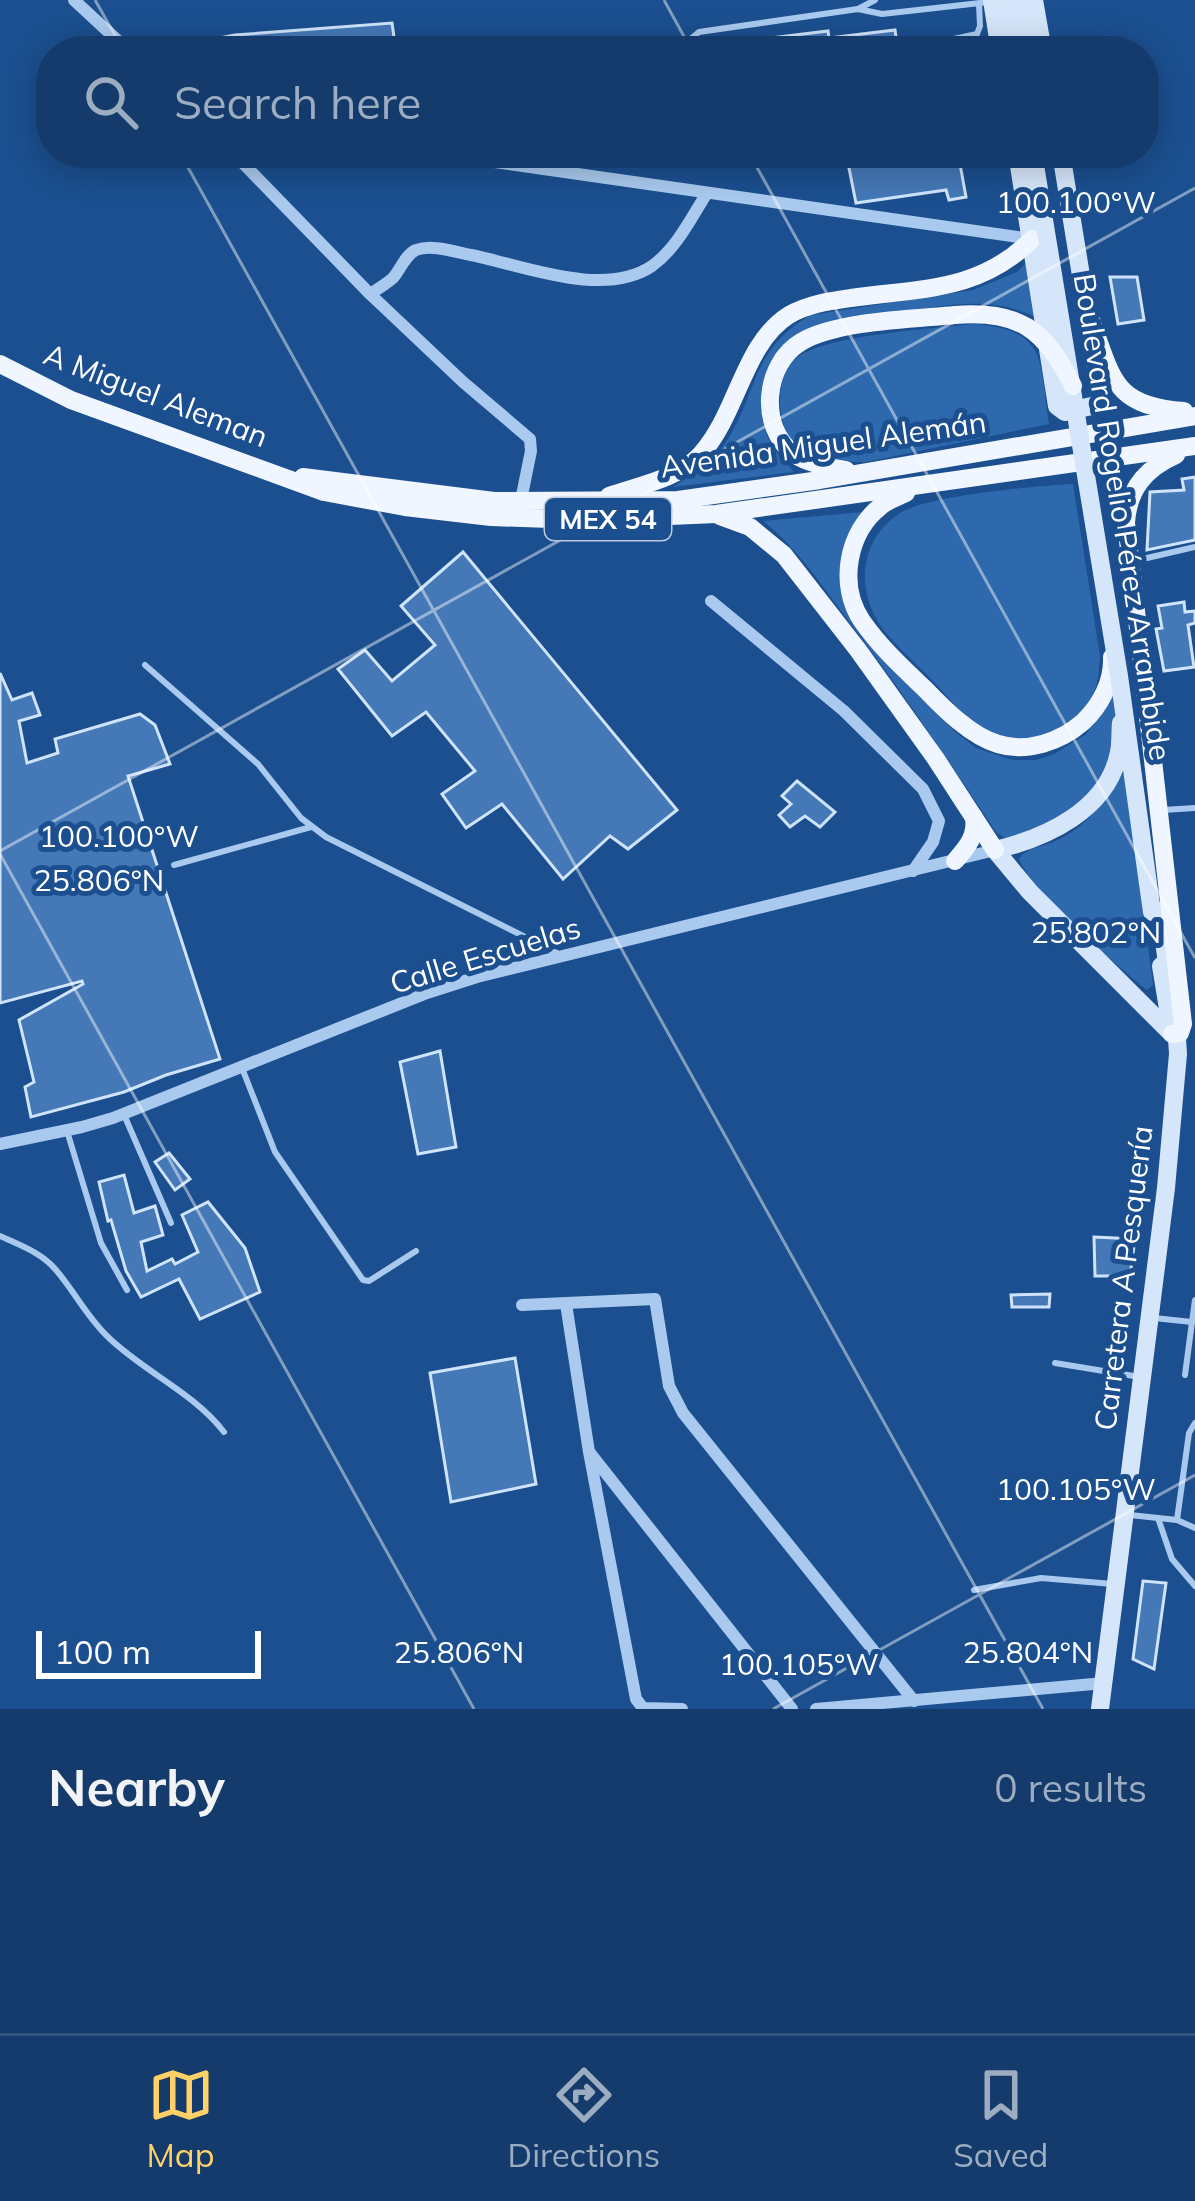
<!DOCTYPE html>
<html lang="en">
<head>
<meta charset="utf-8">
<style>
  body { margin:0; font-family:Mulish,sans-serif; background:#214673; color:#f1f3f6 }
  .scale { position:absolute; left:36px; bottom:30px; width:225px; box-sizing:border-box; padding-left:12px; border:6px solid #fff; border-top:0; font-size:33px; line-height:42px; white-space:nowrap; color:#fff; -webkit-text-stroke:9px #1b4f8f; paint-order:stroke }
  .list { margin:0; padding:0; list-style:none }
  h2 { display:flex; justify-content:space-between; align-items:center; height:156px; margin:0; padding:0 48px; font-size:51px }
  h2 small { font-size:39px; font-weight:400; color:#9dadc1 }
  .icon { flex:none; width:66px; height:66px; fill:none; stroke:currentColor; stroke-width:2; stroke-linecap:round; stroke-linejoin:round }
  .map { position:relative; flex:none; width:1195px; height:1709px; overflow:hidden }
  .search { position:absolute; background:#143b6b; box-shadow:0 6px 30px #0003; left:36px; right:36px; top:36px; height:132px; display:flex; align-items:center; gap:30px; box-sizing:border-box; padding:0 42px; border-radius:48px; color:#9dadc1; font-size:45px }
  .sheet { height:324px; background:#143b6b }
  nav { display:flex; justify-content:space-around; align-items:center; box-sizing:border-box; height:168px; border-top:3px solid #33557e; background:#143b6b; font-size:33px; color:#9dadc1 }
  nav a { display:grid; justify-items:center; gap:6px }
  nav .on { color:#ffd166 }
  .map>svg:first-child { display:block }
</style>
</head>
<body>
<div class="map">
<svg width="1195" height="1709" viewBox="0 0 1195 1709">
  <rect width="100%" height="100%" fill="#1b4f8f"/>
  <g fill="#2e69ad">
    <path d="M1030 259 1038 319C996 295 948 305 902 312 873 317 840 318 811 328 771 341 753 387 764 426 768 445 782 458 794 472L673 487C692 475 710 464 724 445 759 394 749 350 811 315L973 290 1017 272Z"/>
    <path d="M972 324C1049 329 1039 361 1049 424L866 462C848 462 816 460 801 450 775 431 772 377 798 357 827 335 932 329 972 324Z"/>
    <path d="M1073 484 1100 656C1099 665 1099 675 1097 683 1085 728 1026 755 985 731 965 719 948 697 932 680 915 662 887 639 876 618 855 580 864 536 900 513 928 495 1036 486 1073 484Z"/>
    <path d="M863 512 847 552 877 652 954 731 976 748 1013 760H1036L1054 754 1085 735 1104 711 1117 686C1115 746 1111 796 1050 823 1035 830 1021 836 1005 838L996 832C948 760 900 688 847 619 821 584 797 548 763 521Z"/>
    <path d="M1124 762 1153 985 1147 990C1120 969 1028 887 1019 859 1027 847 1040 848 1053 842 1090 827 1108 796 1124 762Z"/>
  </g>
  <g fill="#4478b7" stroke="#cfe3fa" stroke-width="3">
    <polygon points="392,23 396,51 183,51 183,45 235,35"/>
    <polygon points="895,30 898,51 728,51 728,43 828,31 829,38"/>
    <polygon points="846,153 958,153 966,197 949,200 946,190 856,203"/>
    <polygon points="1110,277 1137,277 1144,320 1118,324"/>
    <polygon points="1195,477 1195,540 1147,550 1150,492 1184,490 1182,479"/>
    <polygon points="463,552 677,810 628,849 610,836 563,879 502,804 466,828 442,794 475,771 426,712 392,736 338,669 365,650 392,681 435,645 401,606"/>
    <polygon points="1184,602 1185,612 1195,611 1195,623 1188,625 1194,667 1164,671 1156,629 1162,628 1158,606"/>
    <polygon points="0,673 12,700 32,693 40,715 19,721 27,763 58,753 55,739 140,714 155,725 170,764 128,776 220,1059 166,1075 124,1092 31,1117 25,1087 34,1082 19,1020 83,984 82,981 0,1003"/>
    <polygon points="797,781 835,812 820,827 805,816 790,827 779,815 791,804 782,796"/>
    <polygon points="440,1051 456,1147 418,1154 400,1062"/>
    <polygon points="169,1153 190,1179 175,1190 155,1162"/>
    <polygon points="124,1175 134,1213 155,1206 163,1235 141,1242 147,1271 172,1259 175,1264 198,1252 182,1215 208,1202 245,1248 260,1292 200,1319 179,1279 141,1297 126,1271 111,1220 108,1221 99,1182"/>
    <polygon points="1094,1237 1135,1239 1130,1276 1095,1276"/>
    <polygon points="1050,1294 1049,1307 1012,1307 1011,1295"/>
    <polygon points="515,1358 536,1484 451,1502 430,1373"/>
    <polygon points="1143,1581 1166,1583 1154,1669 1133,1659"/>
  </g>
  <g fill="none" stroke-linecap="round" stroke-linejoin="round">
    <g stroke="#a9c9ee" stroke-width="6">
      <polyline points="858,9 875,0"/>
      <polyline points="921,46 977,34 980,26 979,4"/>
      <polyline points="686,51 688,41 699,32 858,9 882,14 989,2"/>
      <polyline points="1134,561 1195,547"/>
      <polyline points="145,665 258,764 301,818 326,837 557,953"/>
      <polyline points="1163,810 1195,808"/>
      <polyline points="174,865 311,827"/>
      <polyline points="242,1068 275,1152 363,1280 369,1281 416,1251"/>
      <polyline points="125,1117 171,1223"/>
      <polyline points="67,1131 101,1243 127,1290"/>
      <path d="M0 1236C20 1245 42 1253 56 1270 75 1292 86 1316 108 1337 144 1372 193 1392 224 1432"/>
      <polyline points="1154,1318 1192,1322 1185,1375"/>
      <polyline points="1192,1322 1195,1300"/>
      <polyline points="1055,1363 1140,1377"/>
      <polyline points="1130,1515 1177,1520 1195,1528"/>
      <polyline points="1158,1518 1172,1559 1195,1586"/>
      <polyline points="1177,1520 1189,1433 1195,1423"/>
      <polyline points="974,1590 1041,1578 1113,1584"/>
    </g>
    <g stroke="#a9c9ee" stroke-width="12">
      <polyline points="74,0 129,51"/>
      <path d="M243 153 237 157 370 294C378 289 386 284 393 278 401 269 405 255 416 250 432 244 455 252 471 255 522 265 603 299 652 266 677 248 691 218 707 193"/>
      <polyline points="431,153 1032,239"/>
      <polyline points="370,294 463,382 530,439 531,451 521,500"/>
      <polyline points="711,601 844,711 923,789 939,821 933,842 913,871"/>
      <polyline points="0,1144 82,1127 113,1118 427,993 477,977 995,850"/>
      <polyline points="566,1304 589,1452 636,1699 643,1708 682,1709"/>
      <polyline points="522,1305 655,1299 669,1386 683,1413 914,1701"/>
      <polyline points="590,1453 792,1709"/>
      <polyline points="816,1709 1104,1683"/>
    </g>
    <g stroke="#d6e6fa" stroke-width="18">
      <polyline points="992,0 1000,51"/>
      <polyline points="1007,0 1016,51"/>
      <polyline points="1021,0 1028,46"/>
      <polyline points="1034,0 1043,51"/>
      <polyline points="1017,153 1057,406 1065,412 1096,405 1101,398 1061,153"/>
      <path d="M1121 723C1120 732 1121 743 1119 752 1108 810 1046 838 995 850L1030 892 1172 1034"/>
      <polyline points="1160,911 1169,978"/>
      <polyline points="1161,966 1172,1033"/>
      <polyline points="1100,1709 1166,1188 1178,1054 1176,1023"/>
    </g>
    <g stroke="#f0f6ff" stroke-width="18">
      <path d="M1090 318C1113 378 1112 406 1184 411"/>
      <polyline points="0,364 71,400 324,492 405,507 491,517 579,520 716,514 1195,446"/>
      <path d="M846 470C829 467 808 464 794 454 758 427 764 364 801 342 836 321 913 319 955 315"/>
      <polyline points="303,477 494,501 678,500 820,480 1195,416"/>
      <path d="M906 493C898 497 888 500 881 506 847 532 838 586 862 621 880 647 903 668 925 689 944 709 971 736 998 744 1027 753 1060 742 1083 722 1101 705 1113 681 1112 657"/>
      <path d="M609 496C640 485 678 479 701 454 738 413 743 344 789 315 808 304 830 301 851 298 920 288 980 292 1032 239"/>
      <polyline points="720,516 750,527 784,555 858,650 936,759 995,850"/>
      <path d="M955 861C967 847 977 836 974 817"/>
      <path d="M1172 1034 1180 1033 1183 1024 1126 523C1128 489 1146 468 1176 455"/>
    </g>
    <polyline stroke="#d6e6fa" stroke-width="18" points="1033,153 1119,676 1152,912"/>
    <path stroke="#f0f6ff" stroke-width="18" d="M955 315C1019 310 1045 329 1073 386"/>
  </g>
  <path fill="none" stroke="#fff" stroke-width="3" stroke-opacity="0.45" d="M95 0 124 51M664 0 692 51M180 153 1043 1709M749 153 1195 958M0 851 1195 188M0 854 474 1709M773 1709 1195 1475"/>
  <g text-anchor="middle" dominant-baseline="central" stroke-width="10" stroke-linejoin="round" paint-order="stroke">
    <rect fill="#1b4f8f" stroke="#bbcadd" stroke-width="3" x="545" y="498" width="126" height="42" rx="9"/>
    <g font-size="27" font-weight="bold" fill="#fff">
      <text x="608" y="519">MEX 54</text>
    </g>
    <g font-size="30" fill="#fff" stroke="#1b4f8f">
      <text transform="translate(156 395) rotate(21)">A Miguel Aleman</text>
      <text transform="translate(823 444) rotate(-8)">Avenida Miguel Alemán</text>
      <text transform="translate(1123 517) rotate(81)">Boulevard Rogelio Pérez Arrambide</text>
      <text transform="translate(485 955) rotate(-17)">Calle Escuelas</text>
      <text transform="translate(1123 1278) rotate(-83)">Carretera A Pesquería</text>
    </g>
  </g>
  <g font-size="30" text-anchor="middle" fill="#fff" stroke="#1b4f8f" stroke-width="10" stroke-linejoin="round" paint-order="stroke">
    <text x="1076" y="213">100.100°W</text>
    <text x="119" y="847">100.100°W</text>
    <text x="99" y="891">25.806°N</text>
    <text x="1096" y="943">25.802°N</text>
    <text x="1076" y="1500">100.105°W</text>
    <text x="459" y="1663">25.806°N</text>
    <text x="1028" y="1663">25.804°N</text>
    <text x="799" y="1675">100.105°W</text>
  </g>
</svg>
<div class="scale">100 m</div>
<div class="search"><svg class="icon" aria-label="search" viewBox="0 0 24 24"><circle cx="10" cy="10" r="6"/><path d="M15 15l6 6"/></svg>Search here</div>
</div>
<section class="sheet">
<h2>Nearby<small>0 results</small></h2>
<ul class="list">
</ul>
</section>
<nav>
<a class="on"><svg class="icon" aria-label="map" viewBox="0 0 24 24"><path d="M3 6l6-2 6 2 6-2v14l-6 2-6-2-6 2zM9 4v14M15 6v14"/></svg>Map</a>
<a><svg class="icon" aria-label="directions" viewBox="0 0 24 24"><path d="M12 3l9 9-9 9-9-9zM9 14v-3h6M13 9l2 2-2 2"/></svg>Directions</a>
<a><svg class="icon" aria-label="saved" viewBox="0 0 24 24"><path d="M7 4h10v16l-5-4-5 4z"/></svg>Saved</a>
</nav>
</body>
</html>
